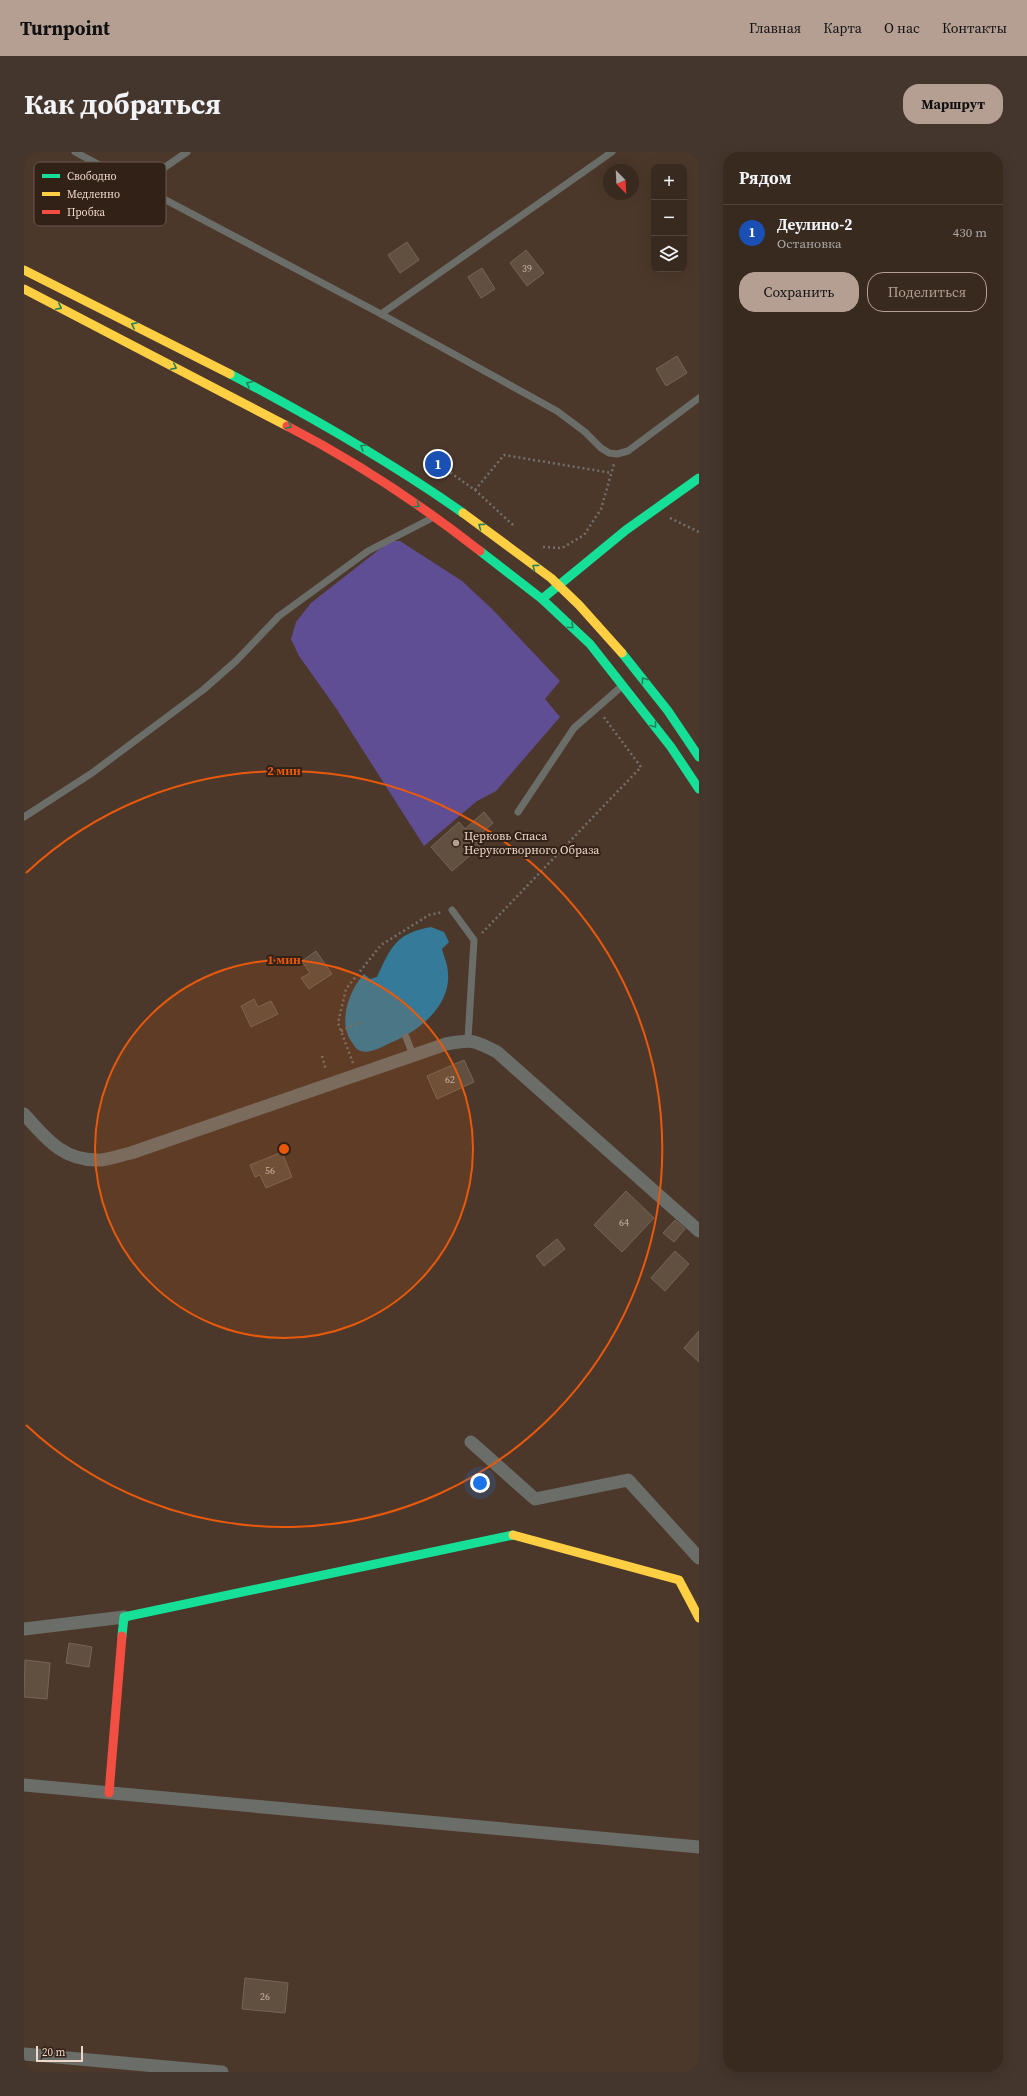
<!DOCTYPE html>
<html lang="ru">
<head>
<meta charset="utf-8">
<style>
  body { margin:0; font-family:"Source Serif 4",serif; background:#44362d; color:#f1f3f6 }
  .controls { position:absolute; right:12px; top:12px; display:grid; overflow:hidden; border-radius:8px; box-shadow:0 4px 16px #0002 }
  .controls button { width:36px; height:36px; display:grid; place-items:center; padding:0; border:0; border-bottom:1px solid #53463e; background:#392a20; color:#f1f3f6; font:20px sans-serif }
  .compass { position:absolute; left:579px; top:12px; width:36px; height:36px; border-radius:50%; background:#392a20; box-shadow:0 4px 16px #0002; rotate:156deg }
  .scale { position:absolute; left:12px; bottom:10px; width:47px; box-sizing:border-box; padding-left:4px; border:2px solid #eed6c9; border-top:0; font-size:11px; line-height:14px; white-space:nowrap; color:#eed6c9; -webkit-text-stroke:3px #322117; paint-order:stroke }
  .you { position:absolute; left:456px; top:1331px; width:14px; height:14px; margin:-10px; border:3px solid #fff; border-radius:50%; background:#1a73e8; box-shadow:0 0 0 6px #1a73e833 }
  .badge { display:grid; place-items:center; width:26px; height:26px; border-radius:50%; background:#b59f92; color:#fff; font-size:13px; font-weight:700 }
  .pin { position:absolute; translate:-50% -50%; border:2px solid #fff; box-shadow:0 1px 4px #0006 }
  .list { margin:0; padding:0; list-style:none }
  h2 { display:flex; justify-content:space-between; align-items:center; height:52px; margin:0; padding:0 16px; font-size:17px }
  h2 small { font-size:13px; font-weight:400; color:#aba7a5 }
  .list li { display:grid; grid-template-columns:26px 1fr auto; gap:12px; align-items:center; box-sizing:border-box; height:56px; padding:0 16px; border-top:1px solid #53463e }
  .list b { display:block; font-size:15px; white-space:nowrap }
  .list p { margin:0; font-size:13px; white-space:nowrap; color:#aba7a5 }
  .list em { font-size:13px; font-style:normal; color:#aba7a5 }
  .actions { display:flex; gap:8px; padding:12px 16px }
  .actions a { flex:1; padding:9px 0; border:1px solid #b59f92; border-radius:16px; text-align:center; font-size:14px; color:#b59f92 }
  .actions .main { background:#b59f92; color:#111 }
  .icon { flex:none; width:22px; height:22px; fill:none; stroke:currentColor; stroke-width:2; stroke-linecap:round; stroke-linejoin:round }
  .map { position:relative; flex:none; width:675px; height:1920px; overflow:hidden; border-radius:16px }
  header { display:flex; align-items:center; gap:24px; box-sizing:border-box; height:56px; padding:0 20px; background:#b59f92; color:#111 }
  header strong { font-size:19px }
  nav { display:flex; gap:22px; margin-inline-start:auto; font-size:14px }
  .intro { display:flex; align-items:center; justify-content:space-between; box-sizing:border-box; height:96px; padding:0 24px }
  h1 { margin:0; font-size:28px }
  .button { padding:10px 18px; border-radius:16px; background:#b59f92; color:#111; font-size:14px; font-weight:700 }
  main { display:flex; gap:24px; padding:0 24px }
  aside { flex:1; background:#392a20; border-radius:16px; box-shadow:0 4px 16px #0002 }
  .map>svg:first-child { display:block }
</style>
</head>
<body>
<header>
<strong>Turnpoint</strong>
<nav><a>Главная</a><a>Карта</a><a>О нас</a><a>Контакты</a></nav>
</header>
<div class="intro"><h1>Как добраться</h1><a class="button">Маршрут</a></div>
<main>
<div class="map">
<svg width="675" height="1920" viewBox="0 0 675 1920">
  <rect width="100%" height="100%" fill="#4c382b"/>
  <polygon fill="#5f4e94" points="366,389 376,389 438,429 468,457 536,529 521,547 536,565 472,639 453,649 400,694 312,556 275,504 267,487 272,470 287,451"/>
  <path fill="#357a98" d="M407 775 420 780 425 790 418 797C420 805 424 813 424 821 427 854 394 880 366 891 358 895 346 902 337 899 332 898 330 893 327 889 314 870 325 838 340 822L346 827 353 825C367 795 372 781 407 775Z"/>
  <g fill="#614f3f" stroke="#756659">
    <polygon points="383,90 395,108 376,121 364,103"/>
    <polygon points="502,98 520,121 503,134 486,111"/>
    <polygon points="458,116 471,137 457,146 444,125"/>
    <polygon points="653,204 663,221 642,234 632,217"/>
    <polygon points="460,660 469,671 450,688 456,695 428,719 407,695 435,670 441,677"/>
    <polygon points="292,799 308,822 285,837 277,826 286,821 278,809"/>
    <polygon points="230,847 234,855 247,849 254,862 227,875 217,854"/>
    <polygon points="440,908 450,930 413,947 403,924"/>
    <polygon points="258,1000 268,1025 242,1036 236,1023 231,1025 226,1013"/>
    <polygon points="602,1039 630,1066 598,1100 570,1073"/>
    <polygon points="651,1068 661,1077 650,1090 639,1081"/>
    <polygon points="533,1087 541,1097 520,1114 512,1104"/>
    <polygon points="651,1099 665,1112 641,1139 627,1126"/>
    <polygon points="675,1179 675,1210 660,1196"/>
    <polygon points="45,1491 68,1495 65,1515 42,1511"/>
    <polygon points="1,1508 26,1511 23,1547 0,1545"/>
    <polygon points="221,1826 264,1831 261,1861 218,1857"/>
  </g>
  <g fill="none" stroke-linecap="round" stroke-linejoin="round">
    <g stroke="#73706b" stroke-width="2.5" stroke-dasharray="2 3" stroke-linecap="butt">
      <polyline points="414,312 451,338 490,374"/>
      <polyline points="451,338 480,303 588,321"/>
      <polyline points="646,366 675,380"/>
      <polyline points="519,395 538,396 560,383 577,357 590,312"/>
      <polyline points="458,781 617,615 579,564"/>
      <polyline points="317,879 339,869"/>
      <polyline points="298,904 302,918"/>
      <polyline points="329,911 314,871 322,837 357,793 405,763 419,760"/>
    </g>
    <g stroke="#6b6e68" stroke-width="7">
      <polyline points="51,0 357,162 533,259 561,280 577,296 585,301 593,302 604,299 675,246"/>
      <polyline points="120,35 131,22 163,0"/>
      <polyline points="357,162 588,0"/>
      <polyline points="494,660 550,576 598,534"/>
      <polyline points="0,665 68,621 179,538 212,509 255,464 344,399 408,366"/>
      <polyline points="428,758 450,788 444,887"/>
      <polyline points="382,885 389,903"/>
    </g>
    <g stroke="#6b6e68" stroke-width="13">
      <path d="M0 962C22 987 40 1010 77 1008 87 1007 97 1003 107 1001L422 892C448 887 450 888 473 900L675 1079"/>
      <polyline points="447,1290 511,1347 604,1328 675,1406"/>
      <polyline points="0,1477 100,1465"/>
      <polyline points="0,1633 675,1695"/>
      <polyline points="0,1902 198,1920"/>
    </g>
    <g stroke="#16e098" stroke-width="9">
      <path d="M206 222C286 264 365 309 439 361"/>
      <polyline points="456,399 518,447 566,492 647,595 675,637"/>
      <polyline points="518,447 602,378 675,326"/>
      <polyline points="598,501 644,559 675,605"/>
      <polyline points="98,1484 100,1465 489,1383"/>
    </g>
    <g stroke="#ffcf43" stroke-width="9">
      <polyline points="0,118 206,222"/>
      <polyline points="0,137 263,274"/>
      <polyline points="439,361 527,426 555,453 598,501"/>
      <polyline points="489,1383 655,1428 675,1466"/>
    </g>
    <g stroke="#f24e42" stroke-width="9">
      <path d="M263 274C331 309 396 352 456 399"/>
      <polyline points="85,1641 98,1484"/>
    </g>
  </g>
  <defs><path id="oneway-chevron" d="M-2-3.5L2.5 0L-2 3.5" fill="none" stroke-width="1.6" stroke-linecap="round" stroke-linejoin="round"/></defs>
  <g stroke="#248058">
    <use href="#oneway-chevron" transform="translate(35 155) rotate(27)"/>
    <use href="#oneway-chevron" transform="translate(110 173) rotate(-153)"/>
    <use href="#oneway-chevron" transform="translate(150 215) rotate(27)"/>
    <use href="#oneway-chevron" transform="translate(225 232) rotate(-153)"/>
    <use href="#oneway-chevron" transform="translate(265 274) rotate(27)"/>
    <use href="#oneway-chevron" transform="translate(339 295) rotate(-149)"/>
    <use href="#oneway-chevron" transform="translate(393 353) rotate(34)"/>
    <use href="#oneway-chevron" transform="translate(457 374) rotate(-143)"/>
    <use href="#oneway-chevron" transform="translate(511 415) rotate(-143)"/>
    <use href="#oneway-chevron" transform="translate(547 474) rotate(43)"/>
    <use href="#oneway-chevron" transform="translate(620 528) rotate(-126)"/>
    <use href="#oneway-chevron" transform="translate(630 573) rotate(53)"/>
  </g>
  <circle cx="260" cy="997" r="189" fill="#e8590c" fill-opacity=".12"/>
  <g fill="none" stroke="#e8590c" stroke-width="2">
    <circle cx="260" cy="997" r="189"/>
    <path d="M2 721A378 378 0 1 1 2 1273"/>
  </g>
  <circle fill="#b59f92" stroke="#322117" stroke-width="1.5" cx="432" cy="691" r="4"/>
  <g text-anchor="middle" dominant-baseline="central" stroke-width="4" stroke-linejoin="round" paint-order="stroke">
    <g font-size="10" fill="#cbb4a6">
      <text x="503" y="116">39</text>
      <text x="426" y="927">62</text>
      <text x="246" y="1018">56</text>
      <text x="600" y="1070">64</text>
      <text x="241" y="1844">26</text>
    </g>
    <g font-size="12" fill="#eed6c9" stroke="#322117" text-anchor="start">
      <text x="440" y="684">Церковь Спаса<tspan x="440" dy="14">Нерукотворного Образа</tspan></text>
    </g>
  </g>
  <rect x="10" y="10" width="132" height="64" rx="6" fill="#322117" stroke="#6a574c" stroke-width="1"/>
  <rect x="18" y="22" width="18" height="4" fill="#16e098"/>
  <rect x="18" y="40" width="18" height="4" fill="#ffcf43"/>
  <rect x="18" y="58" width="18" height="4" fill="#f24e42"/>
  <g font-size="11" fill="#eed6c9">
    <text x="43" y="28">Свободно</text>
    <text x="43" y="46">Медленно</text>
    <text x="43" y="64">Пробка</text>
  </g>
  <circle cx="260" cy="997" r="6" fill="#e8590c" stroke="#322117" stroke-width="2"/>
  <g font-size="12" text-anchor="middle" font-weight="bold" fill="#e8590c" stroke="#322117" stroke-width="4" stroke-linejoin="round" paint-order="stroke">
    <text x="260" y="623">2 мин</text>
    <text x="260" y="812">1 мин</text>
  </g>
</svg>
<div class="controls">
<button>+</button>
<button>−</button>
<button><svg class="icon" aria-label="layers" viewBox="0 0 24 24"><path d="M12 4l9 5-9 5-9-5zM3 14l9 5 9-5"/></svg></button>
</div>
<svg class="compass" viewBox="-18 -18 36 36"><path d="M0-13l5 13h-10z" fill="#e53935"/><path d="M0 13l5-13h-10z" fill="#aba7a5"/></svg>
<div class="scale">20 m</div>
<div class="you"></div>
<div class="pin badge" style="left:414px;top:312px;background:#1a4fb4">1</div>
</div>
<aside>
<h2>Рядом<small></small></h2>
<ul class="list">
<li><span class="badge" style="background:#1a4fb4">1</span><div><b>Деулино-2</b><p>Остановка</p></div><em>430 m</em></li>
</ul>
<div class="actions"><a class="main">Сохранить</a><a>Поделиться</a></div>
</aside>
</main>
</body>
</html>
